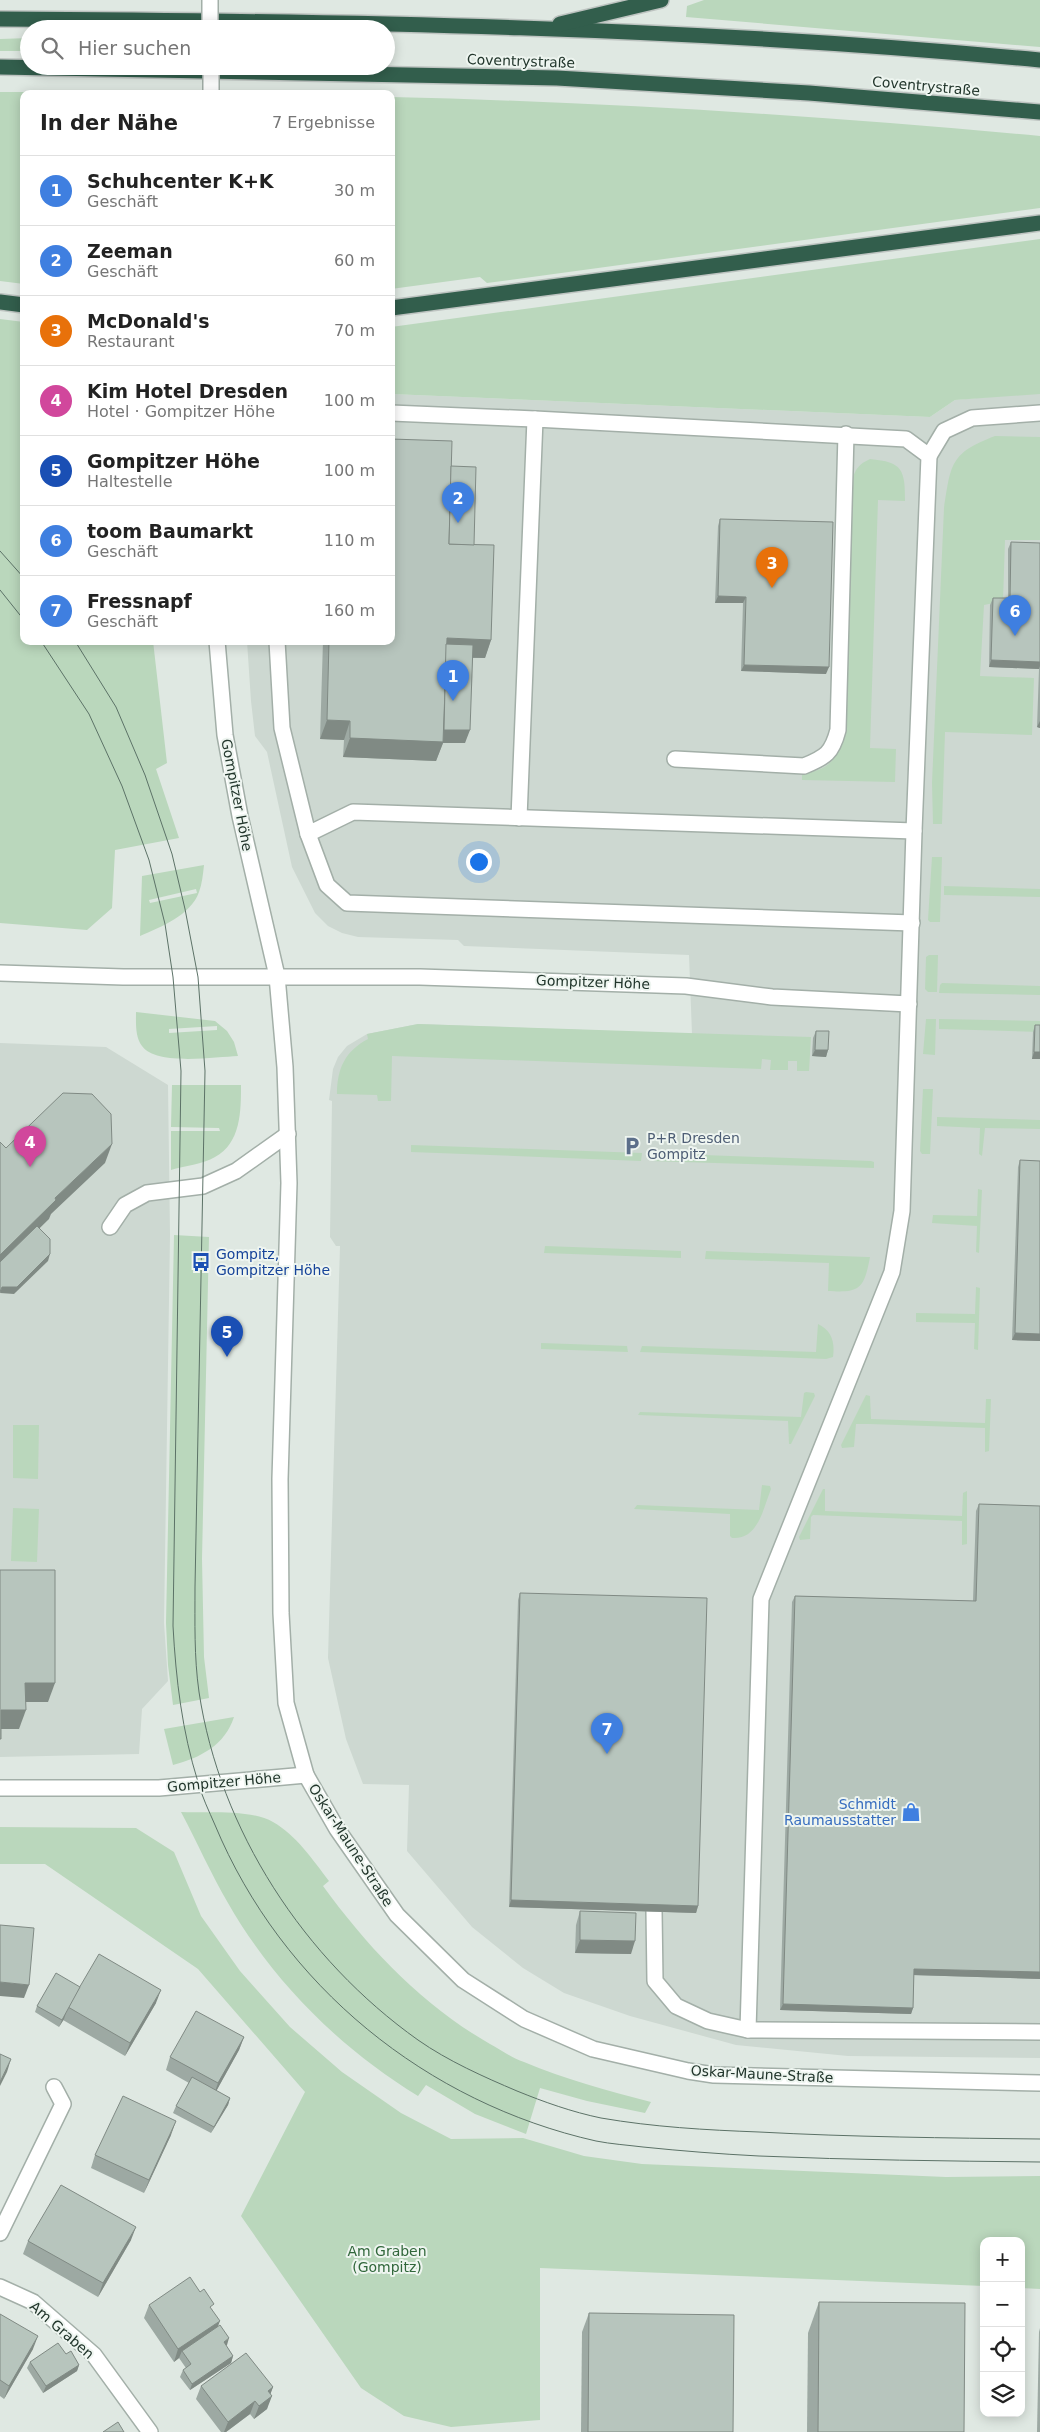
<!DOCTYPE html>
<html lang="de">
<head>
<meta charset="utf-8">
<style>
  body { margin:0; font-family:"DejaVu Sans",sans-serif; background:#f6f6f6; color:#222 }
  .controls { position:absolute; right:15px; bottom:15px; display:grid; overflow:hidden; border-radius:10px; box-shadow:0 2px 12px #0003 }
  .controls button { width:45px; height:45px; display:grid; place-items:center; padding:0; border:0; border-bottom:1px solid #e0e0e0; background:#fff; color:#222; font:25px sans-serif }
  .you { position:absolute; left:478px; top:861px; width:18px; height:18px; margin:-12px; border:4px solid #fff; border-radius:50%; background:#1a73e8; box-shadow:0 0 0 8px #1a73e833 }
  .badge { display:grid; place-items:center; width:32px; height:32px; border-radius:50%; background:#ea580c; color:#fff; font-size:16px; font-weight:700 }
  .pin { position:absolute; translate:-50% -41px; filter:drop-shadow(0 1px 2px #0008) }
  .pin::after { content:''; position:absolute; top:26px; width:18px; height:15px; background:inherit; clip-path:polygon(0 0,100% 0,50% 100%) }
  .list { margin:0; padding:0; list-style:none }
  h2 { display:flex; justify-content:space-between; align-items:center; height:65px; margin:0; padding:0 20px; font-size:21px }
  h2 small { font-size:16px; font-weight:400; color:#767676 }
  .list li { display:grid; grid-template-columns:32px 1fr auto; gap:15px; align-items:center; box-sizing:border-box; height:70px; padding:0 20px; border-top:1px solid #e0e0e0 }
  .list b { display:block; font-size:19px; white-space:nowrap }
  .list p { margin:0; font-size:16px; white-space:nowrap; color:#767676 }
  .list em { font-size:16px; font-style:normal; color:#767676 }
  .icon { flex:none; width:28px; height:28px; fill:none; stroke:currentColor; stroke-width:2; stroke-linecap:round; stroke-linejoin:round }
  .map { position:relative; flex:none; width:1040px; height:2432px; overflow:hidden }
  .search { position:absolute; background:#fff; box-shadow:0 2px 12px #0003; left:20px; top:20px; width:375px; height:55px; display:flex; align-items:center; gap:12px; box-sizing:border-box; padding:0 18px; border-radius:28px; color:#767676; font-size:19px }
  .panel { position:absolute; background:#fff; box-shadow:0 2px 12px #0003; left:20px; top:90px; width:375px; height:555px; border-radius:10px }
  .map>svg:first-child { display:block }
</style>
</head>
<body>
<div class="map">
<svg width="1040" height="2432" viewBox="0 0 1040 2432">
  <rect width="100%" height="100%" fill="#dfe8e2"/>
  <g fill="#cdd8d1">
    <polygon points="1031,393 1040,394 1040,2058 848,2056 736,2045 630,2016 564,1993 523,1968 472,1927 407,1851 409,1785 363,1784 346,1739 328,1658 340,1246 336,1246 330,1237 332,1101 329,1100 333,1069 338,1057 347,1046 367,1034 418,1024 692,1034 689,955 464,946 458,940 358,937 342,933 328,926 315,913 292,867 267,752 255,736 251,701 247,641 391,641 391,394 930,417 955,400"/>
    <polygon points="0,1043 106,1047 168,1085 170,1235 164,1623 168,1681 142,1709 139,1754 0,1757"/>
  </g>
  <g fill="#bad7bc" fill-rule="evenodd">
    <polygon points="704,0 1040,0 1040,47 686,17 687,6"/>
    <polygon points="29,38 29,51 0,51 0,39"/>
    <polygon points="0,92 169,92 24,94 24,284 0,281"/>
    <path d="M391 97C608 102 824 116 1040 136V208L487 283 480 277 391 289Z"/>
    <polygon points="1040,239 1040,394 955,400 930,417 391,394 391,327"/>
    <polygon points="0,319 24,322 24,641 153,641 167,763 156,769 179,838 115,850 112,908 87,930 0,923"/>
    <path d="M995 436 1040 437V540H1005L1003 601 984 605 980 676 1034 678 1032 735 945 732 942 824H933L932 783 944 508C951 464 950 453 995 436Z"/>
    <path d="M870 459C903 462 905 470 905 501L878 500 870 748 896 749 895 782 802 780V773C830 771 837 758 845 734L852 481C855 469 859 464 870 459Z"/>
    <polygon points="932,857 942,857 940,922 930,922 928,920"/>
    <path d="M204 865C203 874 202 884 199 892 191 915 161 927 140 936L142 876ZM196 889 197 893 150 903 149 900Z"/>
    <polygon points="944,886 1040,889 1040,897 944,895"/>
    <polygon points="929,955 938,955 937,992 928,992 925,989 926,957"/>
    <polygon points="942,983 1040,986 1040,995 939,993 940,985"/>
    <path d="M136 1012 215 1021 227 1031 234 1042 238 1056C215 1057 156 1066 142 1046 135 1037 136 1023 136 1012ZM217 1026V1030L169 1033V1029Z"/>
    <polygon points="926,1019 936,1019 935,1055 923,1054"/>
    <polygon points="939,1019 1040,1021 1040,1032 939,1029"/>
    <path d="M418 1024 811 1037 809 1071H797V1061H788V1070H770L771 1060 762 1059 761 1069 392 1056 391 1101H378L377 1095 337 1094C337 1069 345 1051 368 1039L367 1034Z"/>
    <path d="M172 1085H241C241 1111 241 1143 215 1157 203 1164 184 1166 171 1170V1131H220L219 1128 171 1127Z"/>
    <polygon points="923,1089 933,1089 930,1154 922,1154 920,1151"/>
    <polygon points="937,1117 1040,1120 1040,1129 985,1128 982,1156 979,1154 980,1128 937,1126"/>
    <polygon points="411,1145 642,1153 641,1161 411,1152"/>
    <polygon points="650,1153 871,1161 874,1162 874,1168 650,1161"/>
    <polygon points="978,1189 982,1190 979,1253 976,1252 977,1226 932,1223 933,1215 977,1216"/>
    <polygon points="174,1235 209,1237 202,1559 204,1657 209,1698 173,1705 168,1665 166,1623"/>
    <polygon points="545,1246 681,1251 681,1258 544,1253"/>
    <path d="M706 1251 867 1257H870C864 1289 860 1293 828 1291L829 1263 705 1259Z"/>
    <polygon points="976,1287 980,1288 978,1350 974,1349 975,1323 916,1322 916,1313 975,1314"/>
    <path d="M818 1324C832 1331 835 1342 833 1357L826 1359 640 1352 642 1346 816 1352Z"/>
    <polygon points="541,1343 627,1346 628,1352 541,1349"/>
    <polygon points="806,1392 814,1393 815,1396 791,1444 789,1444 788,1421 638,1415 640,1412 801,1417 804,1393"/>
    <polygon points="866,1395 870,1396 871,1419 985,1423 986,1399 991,1399 989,1451 985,1452 985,1428 869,1424 856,1424 854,1447 842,1448 841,1445"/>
    <polygon points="13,1425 39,1425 38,1479 13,1478"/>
    <path d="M762 1485 770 1486 771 1489C763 1509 758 1540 732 1538L730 1536V1514L634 1509 637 1505 759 1510Z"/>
    <polygon points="823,1489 825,1489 825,1511 962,1516 963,1493 967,1491 967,1544 962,1545 962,1521 813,1515 811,1517 810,1539 800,1540 799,1537"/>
    <polygon points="13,1508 39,1509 37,1562 11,1561"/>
    <path d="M234 1717C225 1745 200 1758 173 1765L164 1729Z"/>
    <path d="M181 1812C207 1813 251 1809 273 1822 296 1835 313 1860 329 1881L323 1886C369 1949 422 2005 490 2044 501 2050 512 2058 524 2062 565 2079 608 2091 651 2102L645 2113 587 2101 540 2088 526 2134 475 2114 426 2085 418 2096C341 2049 273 1982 228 1903 211 1874 197 1842 181 1812Z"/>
    <polygon points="0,1827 136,1828 174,1852 201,1916 240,1971 290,2027 342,2072 401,2113 451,2139 523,2138 584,2156 642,2164 946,2177 1040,2176 1040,2289 1021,2288 1021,2241 984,2241 984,2286 540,2268 540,2420 451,2427 404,2416 361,2388 241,2216 305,2092 198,1969 45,1864 0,1864"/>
  </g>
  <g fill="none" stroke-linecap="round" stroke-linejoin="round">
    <g stroke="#a3afa8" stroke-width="18">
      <g id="minor">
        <polyline points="391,413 535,419"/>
        <polyline points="929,456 944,431 972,418 1040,413"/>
        <polyline points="217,641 225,735 240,816 277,976 285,1067 289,1183 280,1479 281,1613 286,1703 306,1775 337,1829 397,1915 463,1980 524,2019 593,2049 688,2071 714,2075 1040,2083"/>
        <polyline points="277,641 282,728 308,834 327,885 347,903 912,923"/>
        <path d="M675 759 804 766C826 757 832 753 838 730L846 434"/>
        <polyline points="519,818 535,419 906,439 929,456 914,831"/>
        <polyline points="308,834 353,812 914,831 902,1211 892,1272 761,1599 748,2030"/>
        <polyline points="0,973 123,977 420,977 686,986 772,997 909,1004"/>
        <polyline points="110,1227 125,1205 147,1193 203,1186 236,1171 288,1134"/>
        <polyline points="0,1788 159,1788 306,1775"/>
        <polyline points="654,1911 655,1981 676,2006 708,2021 748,2030 1040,2032"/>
        <polyline points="0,2233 63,2104 54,2087"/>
        <polyline points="0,2287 33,2302 94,2355 150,2432"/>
      </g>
    </g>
    <g stroke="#bdc3c0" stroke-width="18">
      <g id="highway">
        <path d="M0 19C347 21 694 27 1040 60"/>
        <polyline points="560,24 661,0"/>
        <polyline points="0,67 557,78 809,93 1040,112"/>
        <polyline points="0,302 24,305"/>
        <polyline points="391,308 1040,223"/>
      </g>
    </g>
    <use href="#minor" stroke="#fff" stroke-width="15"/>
    <use href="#highway" stroke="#325e4c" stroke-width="15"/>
    <g stroke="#5c7267" stroke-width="1">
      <polyline points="0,551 24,578"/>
      <polyline points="0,590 24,620"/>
      <path d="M41 641 89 714 122 786 149 860 165 924 173 977 181 1071 173 1626C176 1680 182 1731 198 1782 202 1797 209 1811 215 1825 282 1986 427 2103 596 2141 611 2144 627 2145 643 2147 682 2151 720 2154 759 2156 853 2160 946 2161 1040 2162"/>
      <path d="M75 641 116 707 145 775 172 854 185 909 198 977 205 1071 195 1587C195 1622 194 1657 199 1692 220 1831 304 1959 418 2040 448 2061 484 2077 517 2091 544 2102 572 2112 601 2118 653 2127 706 2130 759 2132 852 2137 946 2138 1040 2139"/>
    </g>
    <g stroke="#a3afa8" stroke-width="18" stroke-linecap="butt">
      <g id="minor-bridge">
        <polyline points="210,0 210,29"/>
        <polyline points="211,66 211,94"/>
      </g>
    </g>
    <use href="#minor-bridge" stroke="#fff" stroke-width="15"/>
  </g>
  <g fill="#9da9a3">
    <polygon points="451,466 474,545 491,640 485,658 473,658 465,743 443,743 436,761 343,757 344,740 320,739 323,641 391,641"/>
    <polygon points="720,519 826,674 741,671 743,603 715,603 718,526"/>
    <polygon points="1011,542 1040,543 1040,728 1037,727 1039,669 989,667 990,605 993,598 1008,598 1008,549"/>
    <polygon points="1035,1025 1040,1059 1032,1059 1033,1032"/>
    <polygon points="816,1031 828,1050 826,1057 812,1056 813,1038"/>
    <polygon points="1020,1160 1040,1161 1040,1341 1012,1340 1018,1167"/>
    <polygon points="979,1504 1040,1506 1040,1979 914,1975 913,2008 911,2014 780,2010 792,1602 795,1596 973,1601 976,1511"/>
    <polygon points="520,1593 698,1906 696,1913 509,1907 518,1600"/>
    <polygon points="580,1911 631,1954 575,1953 576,1925"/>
    <polygon points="80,1987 156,2003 125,2056 63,2020 64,2019 59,2027 35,2012 37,2006"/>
    <polygon points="244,2037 239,2050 216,2091 230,2098 228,2105 211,2133 173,2113 176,2106 189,2083 166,2070 170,2057"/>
    <polygon points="171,2135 144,2193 91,2168 95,2155"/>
    <polygon points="131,2240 98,2297 23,2254 28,2241"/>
    <polygon points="819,2302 964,2432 807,2432 808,2333"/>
    <polygon points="149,2305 212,2309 217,2327 227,2345 226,2346 233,2356 231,2363 190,2390 180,2377 183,2370 186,2368 179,2358 174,2362 144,2318"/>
    <polygon points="589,2313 733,2432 581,2432 582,2332"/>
    <polygon points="0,2314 33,2349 4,2399 0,2396"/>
    <polygon points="1040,2328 1040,2432 1037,2432 1039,2332"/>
    <polygon points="66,2354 79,2365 77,2371 43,2393 27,2368 30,2362"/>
    <polygon points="201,2386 273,2387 270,2394 267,2409 254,2419 250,2414 226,2432 221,2432 196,2399"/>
  </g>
  <g fill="#808a84">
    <polygon points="718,596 746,597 743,603 715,603"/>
    <polygon points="447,638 491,640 485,658 444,657"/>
    <polygon points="991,660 1040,662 1040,666 1039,669 989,667"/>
    <polygon points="744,665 829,667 826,674 741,671"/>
    <polygon points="327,720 350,721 344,740 320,739"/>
    <polygon points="1040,721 1040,728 1037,727"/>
    <polygon points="442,730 470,730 465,743 443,743 436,761 343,757 350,738"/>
    <polygon points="815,1050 828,1050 826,1057 812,1056"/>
    <polygon points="1034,1052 1040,1052 1040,1059 1032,1059"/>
    <polygon points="112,1144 105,1163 51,1214 49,1219 0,1267 0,1255 55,1198"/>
    <polygon points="50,1254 48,1261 14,1294 0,1293 2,1287"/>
    <polygon points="1015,1333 1040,1334 1040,1341 1012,1340"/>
    <polygon points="25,1683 55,1683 48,1702 18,1702"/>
    <polygon points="1,1710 26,1710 19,1729 0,1729"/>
    <polygon points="511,1900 698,1906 696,1913 509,1907"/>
    <polygon points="580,1940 635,1941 631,1954 575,1953"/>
    <polygon points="914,1969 1040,1972 1040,1979 912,1975"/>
    <polygon points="0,1982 29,1985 24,1998 0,1996"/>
    <polygon points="161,1990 156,2003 125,2056 130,2043"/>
    <polygon points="783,2004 913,2008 911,2014 780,2010"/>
    <polygon points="66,2013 64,2019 59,2027 62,2020"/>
    <polygon points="244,2037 239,2050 213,2097 218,2083"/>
    <polygon points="11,2059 7,2072 0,2086 0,2082"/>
    <polygon points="230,2098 228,2105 211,2133 214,2127"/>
    <polygon points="176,2121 171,2135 144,2193 149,2180"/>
    <polygon points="136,2227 131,2240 98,2297 103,2283"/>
    <polygon points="220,2321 215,2334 182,2351 179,2358 174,2362 178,2349"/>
    <polygon points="38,2336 33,2349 4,2399 9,2386"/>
    <polygon points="229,2338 227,2345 221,2349 224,2342"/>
    <polygon points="233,2356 231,2363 190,2390 192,2384"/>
    <polygon points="79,2365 77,2371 43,2393 46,2386"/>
    <polygon points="273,2387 269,2398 272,2396 267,2409 254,2419 259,2406 268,2391"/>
    <polygon points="255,2401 250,2414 226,2432 224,2432 228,2422"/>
  </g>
  <g fill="#b7c5bd" stroke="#808a84">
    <polygon points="391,439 452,441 449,544 494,545 491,640 447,638 443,742 350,738 350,721 327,720 329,641 391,641"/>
    <polygon points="451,466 476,467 474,545 449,544"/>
    <polygon points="720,519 833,522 829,667 744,665 746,597 718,596"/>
    <polygon points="1011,542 1040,543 1040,662 991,660 993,598 1010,598"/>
    <polygon points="446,644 473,645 470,730 444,730"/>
    <polygon points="1035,1025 1040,1025 1040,1052 1034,1052"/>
    <polygon points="816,1031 829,1031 828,1050 815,1050"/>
    <polygon points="63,1093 92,1094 111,1114 112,1144 55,1198 56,1200 0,1255 0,1142 6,1148"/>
    <polygon points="1020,1160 1040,1161 1040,1334 1015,1333"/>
    <polygon points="37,1226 50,1239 50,1254 17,1287 2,1287 0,1292 0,1262"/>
    <polygon points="979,1504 1040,1506 1040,1972 914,1969 913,2008 783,2004 795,1596 976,1601"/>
    <polygon points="0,1570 55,1570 55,1683 25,1683 26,1710 1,1710 1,1739 0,1739"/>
    <polygon points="520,1593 707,1598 698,1906 511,1900"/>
    <polygon points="580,1911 636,1913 635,1941 580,1940"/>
    <polygon points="0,1925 34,1928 29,1985 0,1982"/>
    <polygon points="99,1954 161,1990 130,2043 68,2007"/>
    <polygon points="56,1973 80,1987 62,2020 37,2006"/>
    <polygon points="196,2011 244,2037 218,2083 170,2057"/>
    <polygon points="0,2054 11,2059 0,2082"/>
    <polygon points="192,2077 230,2098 214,2127 176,2106"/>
    <polygon points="123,2096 176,2121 149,2180 95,2155"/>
    <polygon points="61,2185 136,2227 103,2283 28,2241"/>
    <polygon points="190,2277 200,2292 204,2289 214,2304 210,2307 220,2321 178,2349 149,2305"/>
    <polygon points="819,2302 965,2303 964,2432 818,2432"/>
    <polygon points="589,2313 734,2315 733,2432 588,2432"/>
    <polygon points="0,2314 38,2336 9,2386 0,2380"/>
    <polygon points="220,2325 229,2338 224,2342 233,2356 192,2384 183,2370 191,2364 182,2351"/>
    <polygon points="58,2343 66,2354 71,2351 79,2365 46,2386 30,2362"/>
    <polygon points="246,2353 273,2387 268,2391 272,2396 259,2406 255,2401 228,2422 201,2386"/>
    <polygon points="118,2422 124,2432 103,2432"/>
  </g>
  <defs>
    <g id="parking-bare" transform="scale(1.5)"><path d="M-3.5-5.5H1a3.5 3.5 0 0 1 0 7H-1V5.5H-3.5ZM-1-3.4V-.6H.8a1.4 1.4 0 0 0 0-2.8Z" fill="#5c6f8a" stroke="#eef5f0" stroke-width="2.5" paint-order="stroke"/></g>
    <g id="bus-bare" transform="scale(1.5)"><path d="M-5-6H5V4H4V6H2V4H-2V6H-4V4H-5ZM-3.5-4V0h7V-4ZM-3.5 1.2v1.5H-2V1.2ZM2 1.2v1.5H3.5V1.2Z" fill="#1a4fb4" stroke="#eef5f0" stroke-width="2.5" paint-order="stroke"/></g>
    <g id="shop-bare" transform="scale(1.5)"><path d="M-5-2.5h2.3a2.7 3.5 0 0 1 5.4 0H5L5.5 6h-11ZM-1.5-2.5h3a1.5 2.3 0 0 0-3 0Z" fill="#3f7fe0" stroke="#eef5f0" stroke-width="2.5" paint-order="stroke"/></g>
  </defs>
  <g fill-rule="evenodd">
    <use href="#parking-bare" x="632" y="1146"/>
    <use href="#bus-bare" x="201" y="1262"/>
    <use href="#shop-bare" x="911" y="1812"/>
  </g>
  <g text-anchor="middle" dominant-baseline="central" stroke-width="4" stroke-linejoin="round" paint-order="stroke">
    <g font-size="14" fill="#22362c" stroke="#eef5f0">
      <text transform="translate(521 61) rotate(2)">Coventrystraße</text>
      <text transform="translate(926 86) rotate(5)">Coventrystraße</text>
      <text transform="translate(237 795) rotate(79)">Gompitzer Höhe</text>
      <text transform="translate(593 982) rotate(2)">Gompitzer Höhe</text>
      <text transform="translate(224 1782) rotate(-5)">Gompitzer Höhe</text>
      <text transform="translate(351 1845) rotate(57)">Oskar-Maune-Straße</text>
      <text transform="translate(762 2074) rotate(3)">Oskar-Maune-Straße</text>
      <text transform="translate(62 2330) rotate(41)">Am Graben</text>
    </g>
    <g font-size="14" fill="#4e5e75" stroke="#eef5f0" text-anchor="start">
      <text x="647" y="1138">P+R Dresden<tspan x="647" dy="16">Gompitz</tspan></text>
    </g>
    <g font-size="14" fill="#164399" stroke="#eef5f0" text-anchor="start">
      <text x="216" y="1254">Gompitz,<tspan x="216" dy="16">Gompitzer Höhe</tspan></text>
    </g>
    <g font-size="14" fill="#366cbe" stroke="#eef5f0" text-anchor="end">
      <text x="896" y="1804">Schmidt<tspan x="896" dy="16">Raumausstatter</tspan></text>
    </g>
    <g font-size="14" fill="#31673b" stroke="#eef5f0">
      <text x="387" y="2251">Am Graben<tspan x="387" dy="16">(Gompitz)</tspan></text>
    </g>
  </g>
</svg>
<div class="controls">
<button>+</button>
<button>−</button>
<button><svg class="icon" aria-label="locate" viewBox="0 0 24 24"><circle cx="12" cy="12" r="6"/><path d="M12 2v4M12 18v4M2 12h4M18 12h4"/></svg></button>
<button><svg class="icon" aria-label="layers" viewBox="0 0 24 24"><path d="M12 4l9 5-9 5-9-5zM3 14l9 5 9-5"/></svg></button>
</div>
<div class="you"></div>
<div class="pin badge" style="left:453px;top:701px;background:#3f7fe0">1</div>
<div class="pin badge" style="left:458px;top:523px;background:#3f7fe0">2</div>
<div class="pin badge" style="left:772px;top:588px;background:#e8710a">3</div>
<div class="pin badge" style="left:30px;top:1167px;background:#d1479c">4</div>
<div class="pin badge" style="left:227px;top:1357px;background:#1a4fb4">5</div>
<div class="pin badge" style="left:1015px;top:636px;background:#3f7fe0">6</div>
<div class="pin badge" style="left:607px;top:1754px;background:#3f7fe0">7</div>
<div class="search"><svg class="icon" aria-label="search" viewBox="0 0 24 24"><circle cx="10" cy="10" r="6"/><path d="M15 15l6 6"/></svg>Hier suchen</div>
<section class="panel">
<h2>In der Nähe<small>7 Ergebnisse</small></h2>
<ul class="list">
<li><span class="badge" style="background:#3f7fe0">1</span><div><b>Schuhcenter K+K</b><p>Geschäft</p></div><em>30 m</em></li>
<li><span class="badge" style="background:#3f7fe0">2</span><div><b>Zeeman</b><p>Geschäft</p></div><em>60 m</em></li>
<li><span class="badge" style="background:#e8710a">3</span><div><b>McDonald's</b><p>Restaurant</p></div><em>70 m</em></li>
<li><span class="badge" style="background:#d1479c">4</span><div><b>Kim Hotel Dresden</b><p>Hotel · Gompitzer Höhe</p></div><em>100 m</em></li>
<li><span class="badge" style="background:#1a4fb4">5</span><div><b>Gompitzer Höhe</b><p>Haltestelle</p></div><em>100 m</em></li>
<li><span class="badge" style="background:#3f7fe0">6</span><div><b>toom Baumarkt</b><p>Geschäft</p></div><em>110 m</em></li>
<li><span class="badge" style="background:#3f7fe0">7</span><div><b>Fressnapf</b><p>Geschäft</p></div><em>160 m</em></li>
</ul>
</section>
</div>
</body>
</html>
